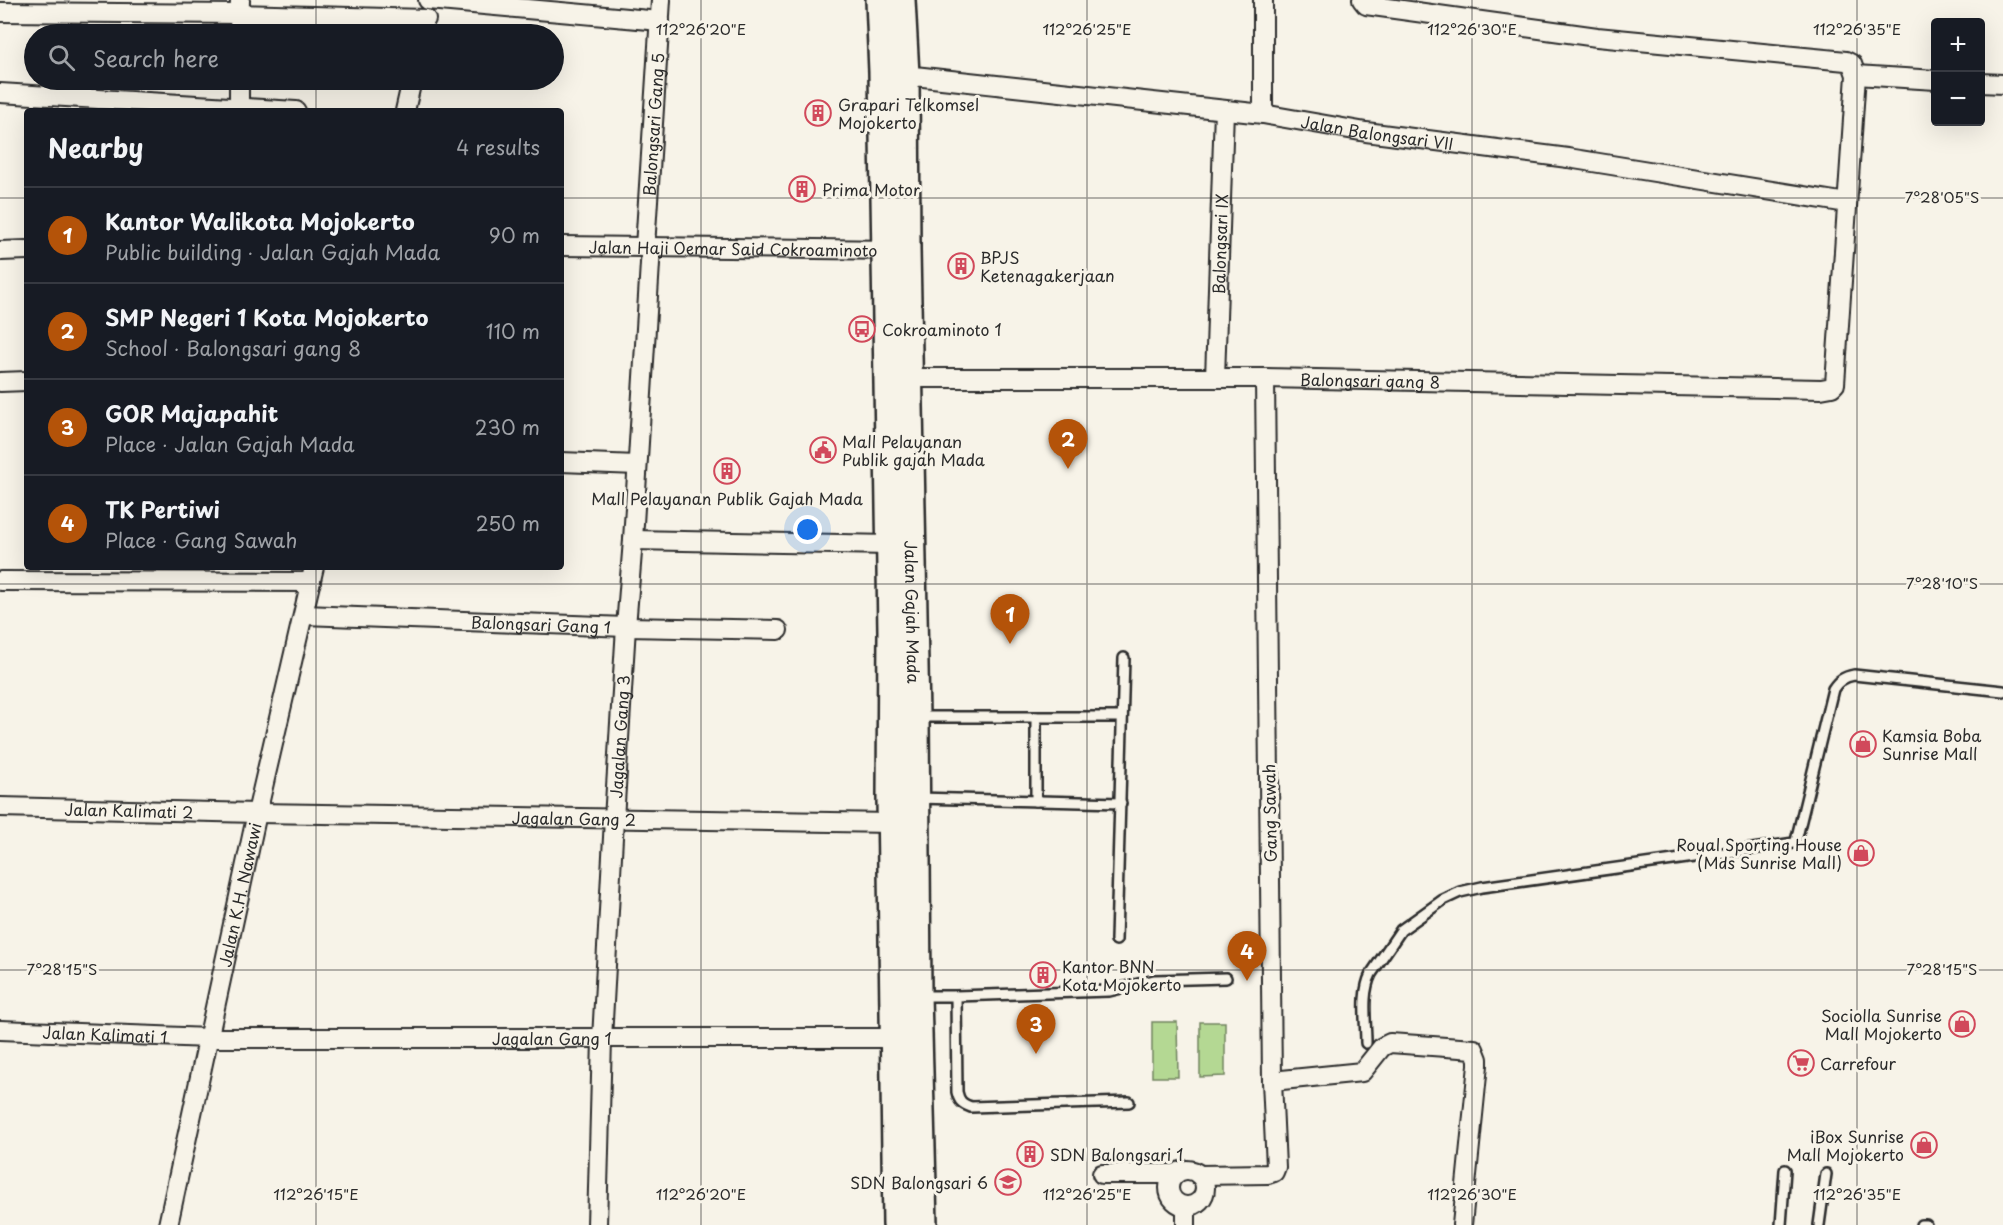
<!DOCTYPE html>
<html lang="en">
<head>
<meta charset="utf-8">
<style>
  body { margin:0; font-family:"Playpen Sans",sans-serif; background:#20242c; color:#f1f3f6 }
  .controls { position:absolute; right:18px; top:18px; display:grid; overflow:hidden; border-radius:6px; box-shadow:0 6px 24px #0002 }
  .controls button { width:54px; height:54px; display:grid; place-items:center; padding:0; border:0; border-bottom:2px solid #363941; background:#171b24; color:#f1f3f6; font:30px sans-serif }
  .you { position:absolute; left:808px; top:530px; width:21px; height:21px; margin:-15px; border:4px solid #fff; border-radius:50%; background:#1a73e8; box-shadow:0 0 0 9px #1a73e833 }
  .badge { display:grid; place-items:center; width:39px; height:39px; border-radius:50%; background:#b45309; color:#fff; font-size:20px; font-weight:700 }
  .pin { position:absolute; translate:-50% -50px; filter:drop-shadow(0 2px 3px #0008) }
  .pin::after { content:''; position:absolute; top:32px; width:21px; height:18px; background:inherit; clip-path:polygon(0 0,100% 0,50% 100%) }
  .list { margin:0; padding:0; list-style:none }
  h2 { display:flex; justify-content:space-between; align-items:center; height:78px; margin:0; padding:0 24px; font-size:26px }
  h2 small { font-size:20px; font-weight:400; color:#9ea1a6 }
  .list li { display:grid; grid-template-columns:39px 1fr auto; gap:18px; align-items:center; box-sizing:border-box; height:96px; padding:0 24px; border-top:2px solid #363941 }
  .list b { display:block; font-size:22px; white-space:nowrap }
  .list p { margin:0; font-size:20px; white-space:nowrap; color:#9ea1a6 }
  .list em { font-size:20px; font-style:normal; color:#9ea1a6 }
  .icon { flex:none; width:33px; height:33px; fill:none; stroke:currentColor; stroke-width:2; stroke-linecap:round; stroke-linejoin:round }
  .map { position:relative; flex:none; width:2003px; height:1225px; overflow:hidden }
  .search { position:absolute; background:#171b24; box-shadow:0 6px 24px #0002; left:24px; top:24px; width:540px; height:66px; display:flex; align-items:center; gap:15px; box-sizing:border-box; padding:0 21px; border-radius:33px; color:#9ea1a6; font-size:22px }
  .panel { position:absolute; background:#171b24; box-shadow:0 6px 24px #0002; left:24px; top:108px; width:540px; height:462px; border-radius:6px }
  .map>svg:first-child { display:block }
</style>
</head>
<body>
<div class="map">
<svg width="2003" height="1225" viewBox="0 0 2003 1225">
  <rect width="100%" height="100%" fill="#f7f3e8"/>
  <filter id="ink" filterUnits="userSpaceOnUse"><feTurbulence type="fractalNoise" baseFrequency=".0167" numOctaves="2"/><feDisplacementMap in="SourceGraphic" scale="12" xChannelSelector="R" yChannelSelector="G"/><feConvolveMatrix kernelMatrix="1 2 1 2 8 2 1 2 1" color-interpolation-filters="sRGB"/></filter>
  <g filter="url(#ink)">
    <g fill="#b4d893" stroke="#70825f" stroke-width="1.5">
      <polygon points="1152,1022 1177,1022 1178,1077 1152,1077"/>
      <polygon points="1200,1022 1225,1022 1225,1076 1200,1077"/>
    </g>
    <g fill="none" stroke-linecap="round" stroke-linejoin="round">
      <g stroke="#2b2b2b" stroke-width="14">
        <g id="lane">
          <polyline points="917,717 1122,717"/>
          <polyline points="917,798 1121,803"/>
          <polyline points="1036,801 1036,717"/>
          <polyline points="1116,940 1124,658"/>
          <polyline points="918,996 956,996 1109,991 1155,980 1226,978"/>
          <path d="M956 996 957 1092C959 1101 962 1104 971 1107L1129 1102"/>
          <path d="M1366 1043C1366 1021 1361 994 1371 974L1401 930 1443 900 1460 892 1482 887 1794 843 1796 841 1833 689C1839 680 1844 677 1854 675L2003 691"/>
          <polyline points="1781,1225 1785,1170"/>
          <polyline points="1819,1225 1826,1174"/>
          <polyline points="1921,1225 1926,1225"/>
        </g>
      </g>
      <g stroke="#2b2b2b" stroke-width="22">
        <g id="street">
          <polyline points="428,0 660,21"/>
          <polyline points="1263,0 1263,114"/>
          <polyline points="0,12 239,14 426,19"/>
          <polyline points="239,34 240,0"/>
          <path id="s1" d="M905 75 1263 114 1366 132 1568 158 1847 203"/>
          <polyline points="1856,75 1936,80"/>
          <polyline points="1980,83 2003,84"/>
          <polyline points="0,93 296,111"/>
          <polyline points="239,107 239,80"/>
          <polyline points="405,111 412,80"/>
          <path id="s2" d="M561 246 895 250"/>
          <path id="s3" d="M645 247 661 0"/>
          <polyline points="0,251 27,250"/>
          <path id="s4" d="M908 378H1265L1821 389 1832 387 1835 384 1856 75 1852 64 1846 61 1597 37 1366 5 1362 0"/>
          <path id="s5" d="M1215 378 1224 110"/>
          <polyline points="0,382 27,381"/>
          <polyline points="561,462 637,465"/>
          <polyline points="633,540 890,545"/>
          <polyline points="0,581 311,582"/>
          <path id="s6" d="M304 615 626 627 778 630"/>
          <path id="s7" d="M0 807 257 813 891 823"/>
          <path id="s8" d="M0 1030 209 1038H895"/>
          <polyline points="1272,1081 1362,1072 1382,1047 1390,1043 1474,1049 1478,1059 1478,1065 1462,1225"/>
          <circle cx="1187" cy="1188" r="18"/>
          <polyline points="1102,1174 1176,1174"/>
          <polyline points="1199,1175 1268,1174 1274,1172 1276,1167 1272,1081 1265,378"/>
          <path id="s9" d="M168 1225 257 813 314 567"/>
          <path id="s10" d="M597 1225 602 1039 614 819 626 627 633 540 651 247"/>
          <polyline points="1186,1225 1186,1206"/>
        </g>
      </g>
      <g stroke="#2b2b2b" stroke-width="32">
        <g id="secondary">
          <polyline points="880,0 883,72 892,631 891,798 897,1225"/>
          <path id="s11" d="M901 0 905 75 906 250 915 717 917 995 923 1225"/>
        </g>
      </g>
      <use href="#lane" stroke="#f7f3e8" stroke-width="9"/>
      <use href="#street" stroke="#f7f3e8" stroke-width="18"/>
      <use href="#secondary" stroke="#f7f3e8" stroke-width="27"/>
    </g>
  </g>
  <path fill="none" stroke="#2b2b2b" stroke-width="1.5" stroke-opacity="0.45" d="M316 0V34M701 0V1225M1087 0V1225M1472 0V1225M1857 0V1225M316 80V111M0 198H27M561 198H2003M316 567V1225M0 584H2003M0 970H2003"/>
  <defs>
    <g id="building-ring" transform="scale(1.35)"><circle r="9.5" fill="#f7f3e8" stroke="#d1495b" stroke-width="1.5"/><path d="M-4-6H4V6H1V3H-1V6H-4ZM-2.5-4.3h1.7v1.8h-1.7ZM.8-4.3h1.7v1.8H.8ZM-2.5-1h1.7V.8h-1.7ZM.8-1h1.7V.8H.8Z" fill="#d1495b"/></g>
    <g id="bus-ring" transform="scale(1.35)"><circle r="9.5" fill="#f7f3e8" stroke="#d1495b" stroke-width="1.5"/><path d="M-5-6H5V4H4V6H2V4H-2V6H-4V4H-5ZM-3.5-4V0h7V-4ZM-3.5 1.2v1.5H-2V1.2ZM2 1.2v1.5H3.5V1.2Z" fill="#d1495b"/></g>
    <g id="civic-ring" transform="scale(1.35)"><circle r="9.5" fill="#f7f3e8" stroke="#d1495b" stroke-width="1.5"/><path d="M-.6-6.5H3V-4.5H.6V-3L4-1V1h2V6H-6V1h2V-1L-.6-3ZM-1.2 2.5V6h2.4V2.5Z" fill="#d1495b"/></g>
    <g id="shop-ring" transform="scale(1.35)"><circle r="9.5" fill="#f7f3e8" stroke="#d1495b" stroke-width="1.5"/><path d="M-5-2.5h2.3a2.7 3.5 0 0 1 5.4 0H5L5.5 6h-11ZM-1.5-2.5h3a1.5 2.3 0 0 0-3 0Z" fill="#d1495b"/></g>
    <g id="supermarket-ring" transform="scale(1.35)"><circle r="9.5" fill="#f7f3e8" stroke="#d1495b" stroke-width="1.5"/><path d="M-6-5.5h2.5l.6 2H6L4.5 2H-2.5L-4.4-4H-6ZM-1.5 3.2a1.3 1.3 0 1 0 .1 0ZM3 3.2a1.3 1.3 0 1 0 .1 0Z" fill="#d1495b"/></g>
    <g id="school-ring" transform="scale(1.35)"><circle r="9.5" fill="#f7f3e8" stroke="#d1495b" stroke-width="1.5"/><path d="M0-5L7-2L0 1L-7-2ZM-4 1L0 2.5L4 1V4Q0 6-4 4Z" fill="#d1495b"/></g>
  </defs>
  <g fill-rule="evenodd">
    <use href="#building-ring" x="818" y="113"/>
    <use href="#building-ring" x="802" y="189"/>
    <use href="#building-ring" x="961" y="266"/>
    <use href="#bus-ring" x="862" y="329"/>
    <use href="#civic-ring" x="823" y="450"/>
    <use href="#building-ring" x="727" y="471"/>
    <use href="#shop-ring" x="1863" y="744"/>
    <use href="#shop-ring" x="1861" y="853"/>
    <use href="#building-ring" x="1043" y="975"/>
    <use href="#shop-ring" x="1962" y="1024"/>
    <use href="#supermarket-ring" x="1801" y="1063"/>
    <use href="#shop-ring" x="1924" y="1145"/>
    <use href="#building-ring" x="1030" y="1154"/>
    <use href="#school-ring" x="1008" y="1182"/>
  </g>
  <g text-anchor="middle" dominant-baseline="central" stroke-width="6" stroke-linejoin="round" paint-order="stroke">
    <g font-size="16" fill="#2b2b2b" stroke="#f7f3e8" text-anchor="start">
      <text x="838" y="104">Grapari Telkomsel<tspan x="838" dy="18">Mojokerto</tspan></text>
      <text x="822" y="189">Prima Motor</text>
      <text x="980" y="257">BPJS<tspan x="980" dy="18">Ketenagakerjaan</tspan></text>
      <text x="882" y="329">Cokroaminoto 1</text>
      <text x="842" y="441">Mall Pelayanan<tspan x="842" dy="18">Publik gajah Mada</tspan></text>
      <text x="727" y="498" text-anchor="middle">Mall Pelayanan Publik Gajah Mada</text>
      <text x="1882" y="735">Kamsia Boba<tspan x="1882" dy="18">Sunrise Mall</tspan></text>
      <text x="1842" y="844" text-anchor="end">Royal Sporting House<tspan x="1842" dy="18">(Mds Sunrise Mall)</tspan></text>
      <text x="1062" y="966">Kantor BNN<tspan x="1062" dy="18">Kota Mojokerto</tspan></text>
      <text x="1942" y="1015" text-anchor="end">Sociolla Sunrise<tspan x="1942" dy="18">Mall Mojokerto</tspan></text>
      <text x="1820" y="1063">Carrefour</text>
      <text x="1904" y="1136" text-anchor="end">iBox Sunrise<tspan x="1904" dy="18">Mall Mojokerto</tspan></text>
      <text x="1050" y="1154">SDN Balongsari 1</text>
      <text x="988" y="1182" text-anchor="end">SDN Balongsari 6</text>
    </g>
    <g font-size="16" fill="#2b2b2b" stroke="#f7f3e8">
      <text stroke="none"><textPath href="#s3" startOffset="123">Balongsari Gang 5</textPath></text>
      <text stroke="none"><textPath href="#s1" startOffset="476">Jalan Balongsari VII</textPath></text>
      <text stroke="none"><textPath href="#s5" startOffset="134">Balongsari IX</textPath></text>
      <text stroke="none"><textPath href="#s2" startOffset="172">Jalan Haji Oemar Said Cokroaminoto</textPath></text>
      <text stroke="none"><textPath href="#s4" startOffset="462">Balongsari gang 8</textPath></text>
      <text stroke="none"><textPath href="#s11" startOffset="612">Jalan Gajah Mada</textPath></text>
      <text stroke="none"><textPath href="#s6" startOffset="237">Balongsari Gang 1</textPath></text>
      <text stroke="none"><textPath href="#s10" startOffset="489">Jagalan Gang 3</textPath></text>
      <text stroke="none"><textPath href="#s7" startOffset="129">Jalan Kalimati 2</textPath></text>
      <text transform="translate(1269 813) rotate(-91)">Gang Sawah</text>
      <text stroke="none"><textPath href="#s7" startOffset="574">Jagalan Gang 2</textPath></text>
      <text stroke="none"><textPath href="#s9" startOffset="338">Jalan K.H. Nawawi</textPath></text>
      <text stroke="none"><textPath href="#s8" startOffset="105">Jalan Kalimati 1</textPath></text>
      <text stroke="none"><textPath href="#s8" startOffset="552">Jagalan Gang 1</textPath></text>
    </g>
  </g>
  <g font-size="15" text-anchor="middle" fill="#2b2b2b" stroke="#f7f3e8" stroke-width="6" stroke-linejoin="round" paint-order="stroke">
    <text x="701" y="35">112°26'20"E</text>
    <text x="1087" y="35">112°26'25"E</text>
    <text x="1472" y="35">112°26'30"E</text>
    <text x="1857" y="35">112°26'35"E</text>
    <text x="1942" y="203">7°28'05"S</text>
    <text x="1942" y="589">7°28'10"S</text>
    <text x="62" y="975">7°28'15"S</text>
    <text x="1942" y="975">7°28'15"S</text>
    <text x="316" y="1200">112°26'15"E</text>
    <text x="701" y="1200">112°26'20"E</text>
    <text x="1087" y="1200">112°26'25"E</text>
    <text x="1472" y="1200">112°26'30"E</text>
    <text x="1857" y="1200">112°26'35"E</text>
  </g>
</svg>
<div class="controls">
<button>+</button>
<button>−</button>
</div>
<div class="you"></div>
<div class="pin badge" style="left:1010px;top:644px">1</div>
<div class="pin badge" style="left:1068px;top:469px">2</div>
<div class="pin badge" style="left:1036px;top:1054px">3</div>
<div class="pin badge" style="left:1247px;top:981px">4</div>
<div class="search"><svg class="icon" aria-label="search" viewBox="0 0 24 24"><circle cx="10" cy="10" r="6"/><path d="M15 15l6 6"/></svg>Search here</div>
<section class="panel">
<h2>Nearby<small>4 results</small></h2>
<ul class="list">
<li><span class="badge">1</span><div><b>Kantor Walikota Mojokerto</b><p>Public building · Jalan Gajah Mada</p></div><em>90 m</em></li>
<li><span class="badge">2</span><div><b>SMP Negeri 1 Kota Mojokerto</b><p>School · Balongsari gang 8</p></div><em>110 m</em></li>
<li><span class="badge">3</span><div><b>GOR Majapahit</b><p>Place · Jalan Gajah Mada</p></div><em>230 m</em></li>
<li><span class="badge">4</span><div><b>TK Pertiwi</b><p>Place · Gang Sawah</p></div><em>250 m</em></li>
</ul>
</section>
</div>
</body>
</html>
